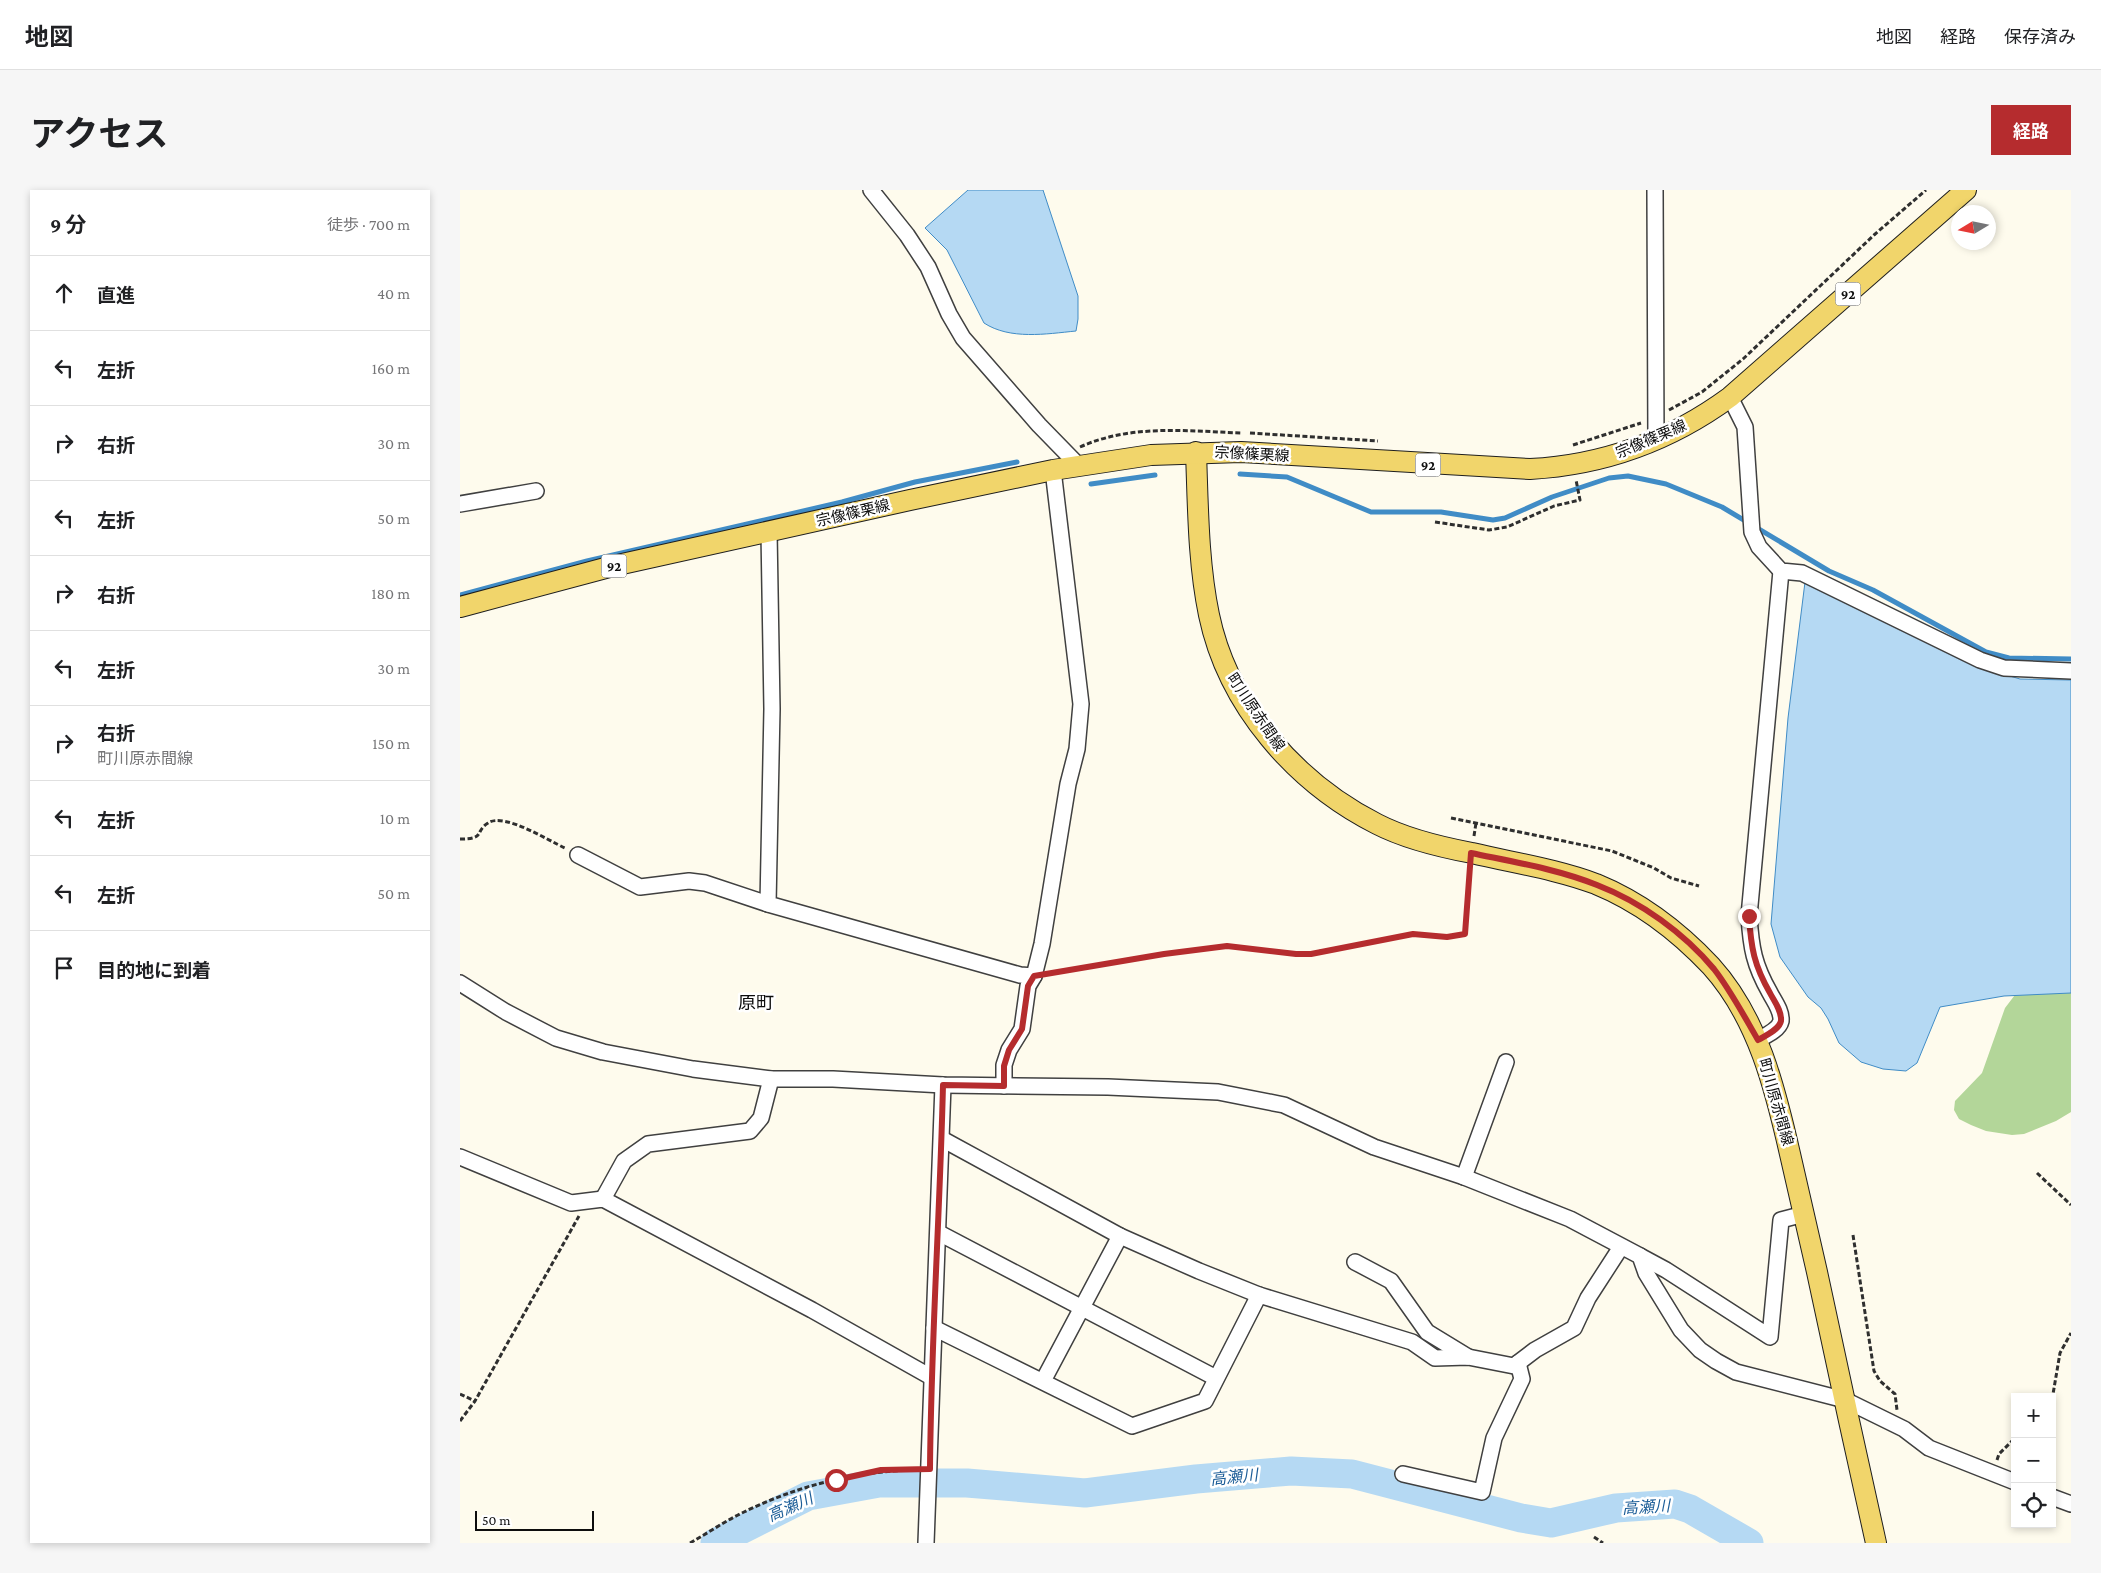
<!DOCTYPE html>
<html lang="ja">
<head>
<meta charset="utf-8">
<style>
  body { margin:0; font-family:"Crimson Pro","Noto Sans JP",serif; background:#f6f6f6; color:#202124 }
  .controls { position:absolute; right:15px; bottom:15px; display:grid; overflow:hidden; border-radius:0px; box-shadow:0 2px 8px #0003 }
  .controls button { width:45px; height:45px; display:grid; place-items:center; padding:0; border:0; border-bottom:1px solid #e0e0e0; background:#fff; color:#202124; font:25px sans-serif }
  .compass { position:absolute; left:1491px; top:15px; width:45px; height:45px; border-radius:50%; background:#fff; box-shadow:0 2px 8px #0003; rotate:260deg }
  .scale { position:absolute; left:15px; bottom:12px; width:119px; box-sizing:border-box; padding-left:5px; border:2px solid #0d0d0d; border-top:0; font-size:14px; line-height:18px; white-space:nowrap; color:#0d0d0d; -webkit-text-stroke:4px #fff; paint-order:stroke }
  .stop { position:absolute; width:15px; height:15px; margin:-11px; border:4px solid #b52c2e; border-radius:50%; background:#fff }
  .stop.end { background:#b52c2e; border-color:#fff; box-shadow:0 1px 5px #0008 }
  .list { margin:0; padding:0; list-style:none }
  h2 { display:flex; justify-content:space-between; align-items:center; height:65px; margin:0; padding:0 20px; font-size:21px }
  h2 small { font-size:16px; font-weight:400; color:#757577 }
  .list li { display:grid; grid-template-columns:32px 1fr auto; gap:15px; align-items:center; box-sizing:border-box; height:75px; padding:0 20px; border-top:1px solid #e0e0e0 }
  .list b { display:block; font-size:19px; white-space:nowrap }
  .list p { margin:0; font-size:16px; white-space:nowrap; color:#757577 }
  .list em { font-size:16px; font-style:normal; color:#757577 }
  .icon { flex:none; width:28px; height:28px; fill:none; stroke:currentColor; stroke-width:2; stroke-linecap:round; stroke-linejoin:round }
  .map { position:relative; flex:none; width:1611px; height:1353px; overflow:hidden; border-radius:0px }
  header { display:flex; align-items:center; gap:30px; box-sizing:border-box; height:70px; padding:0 25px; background:#fff; border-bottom:1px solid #e0e0e0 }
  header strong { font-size:24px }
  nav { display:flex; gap:28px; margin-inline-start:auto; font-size:18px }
  .intro { display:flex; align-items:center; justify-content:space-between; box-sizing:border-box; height:120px; padding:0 30px }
  h1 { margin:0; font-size:35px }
  .button { padding:12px 22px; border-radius:0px; background:#b52c2e; color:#fff; font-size:18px; font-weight:700 }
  main { display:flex; gap:30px; padding:0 30px }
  aside { flex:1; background:#fff; border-radius:0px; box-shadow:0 2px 8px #0003 }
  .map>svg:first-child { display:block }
</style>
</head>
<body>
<header>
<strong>地図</strong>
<nav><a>地図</a><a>経路</a><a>保存済み</a></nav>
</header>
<div class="intro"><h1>アクセス</h1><a class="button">経路</a></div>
<main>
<aside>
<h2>9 分<small>徒歩 · 700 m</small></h2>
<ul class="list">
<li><svg class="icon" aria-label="ahead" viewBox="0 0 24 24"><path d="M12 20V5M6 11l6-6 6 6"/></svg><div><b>直進</b></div><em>40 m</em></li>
<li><svg class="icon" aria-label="left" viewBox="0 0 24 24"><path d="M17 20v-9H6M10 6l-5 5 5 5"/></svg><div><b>左折</b></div><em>160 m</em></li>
<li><svg class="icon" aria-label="right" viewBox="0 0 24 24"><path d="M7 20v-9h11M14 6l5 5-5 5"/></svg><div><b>右折</b></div><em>30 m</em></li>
<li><svg class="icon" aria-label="left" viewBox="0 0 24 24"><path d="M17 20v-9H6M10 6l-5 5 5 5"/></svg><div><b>左折</b></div><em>50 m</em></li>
<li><svg class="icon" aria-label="right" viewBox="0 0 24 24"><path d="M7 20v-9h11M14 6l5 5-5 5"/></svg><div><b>右折</b></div><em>180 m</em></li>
<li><svg class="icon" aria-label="left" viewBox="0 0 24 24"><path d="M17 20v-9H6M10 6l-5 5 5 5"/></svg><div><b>左折</b></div><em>30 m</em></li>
<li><svg class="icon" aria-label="right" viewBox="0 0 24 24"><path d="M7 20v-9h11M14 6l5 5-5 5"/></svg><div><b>右折</b><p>町川原赤間線</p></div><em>150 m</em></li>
<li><svg class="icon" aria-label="left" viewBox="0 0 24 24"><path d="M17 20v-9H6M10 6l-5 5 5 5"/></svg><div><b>左折</b></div><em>10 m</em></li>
<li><svg class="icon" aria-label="left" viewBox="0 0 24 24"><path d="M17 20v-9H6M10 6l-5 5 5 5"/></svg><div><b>左折</b></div><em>50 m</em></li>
<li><svg class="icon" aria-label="arrive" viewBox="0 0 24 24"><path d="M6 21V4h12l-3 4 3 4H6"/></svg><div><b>目的地に到着</b></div></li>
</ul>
</aside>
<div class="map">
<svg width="1611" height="1353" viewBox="0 0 1611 1353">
  <rect width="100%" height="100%" fill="#fefbed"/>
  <polygon fill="#b3d699" points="1611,776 1611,922 1596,931 1564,944 1552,945 1526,941 1511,935 1499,929 1494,920 1495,911 1522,883 1545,818 1561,797"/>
  <g fill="#b5d9f3" stroke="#408cc6">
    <path d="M508 0H583L618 106V129L616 141C586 144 550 150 524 133L487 60 465 38Z"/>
    <polygon points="1345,392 1533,481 1560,489 1611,490 1611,803 1544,806 1480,817 1457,873 1446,881 1423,879 1401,872 1379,853 1368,829 1361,818 1348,807 1320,767 1311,734 1328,528"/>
  </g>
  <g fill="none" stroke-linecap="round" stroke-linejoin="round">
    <g stroke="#408cc6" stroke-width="5">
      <polyline points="780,284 827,287 911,322 981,322 1033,330 1045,328 1092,307 1149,288 1168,286 1206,294 1262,317 1369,381 1413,400 1526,462 1549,468 1611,469"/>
      <polyline points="631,294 695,285"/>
      <polyline points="0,405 127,371 382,312 455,292 557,272"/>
    </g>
    <polyline stroke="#b5d9f3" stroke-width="29" points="255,1353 348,1306 419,1293 507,1293 625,1303 736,1289 831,1281 892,1284 1061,1328 1091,1333 1156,1318 1215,1314 1230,1319 1289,1353"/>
    <g stroke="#404040" stroke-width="18">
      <g id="minor">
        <polyline points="411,0 447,45 468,77 489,124 503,148 579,235 619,276"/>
        <polyline points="1195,0 1196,250"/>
        <polyline points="1270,207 1285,237 1292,342 1299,357 1321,381 1342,383 1520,470 1544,478 1611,481"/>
        <polyline points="0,314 76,301"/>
        <polyline points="309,342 312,519 308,714 560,785 574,786"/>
        <polyline points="118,665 180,697 229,691 245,693 308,714"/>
        <polyline points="0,793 46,822 96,848 143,862 233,879 311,889 373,889 483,895 648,897 758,902 824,915 914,957 1004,987 1110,1029 1180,1066 1186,1083 1221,1140 1240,1160 1256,1171 1276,1182 1385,1210 1444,1239 1469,1258 1555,1292"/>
        <path d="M1298 850C1305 846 1319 840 1321 831 1322 821 1314 811 1310 803 1294 775 1291 758 1289 726L1321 381"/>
        <polyline points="544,896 544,875 549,860 562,839 568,796 574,786 582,754 608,594 617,559 621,514 593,280"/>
        <polyline points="482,949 660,1046 739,1081 799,1105 952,1152 975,1168 1008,1167 1054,1176 1075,1160 1114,1138 1128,1108 1161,1057"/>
        <polyline points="0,967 111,1013 143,1009 352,1120 471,1187"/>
        <polyline points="1004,987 1046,872"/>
        <polyline points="143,1009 164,971 188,954 290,941 301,928 311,889"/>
        <polyline points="479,1043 756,1188"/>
        <polyline points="1180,1066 1206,1080 1310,1147 1321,1030 1344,1024"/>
        <polyline points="895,1072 931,1091 967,1142 1008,1167"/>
        <polyline points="474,1138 672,1236 745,1211 799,1105"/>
        <polyline points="583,1191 660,1046"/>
        <polyline points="943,1284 1022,1302 1034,1248 1062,1189 1058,1173"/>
        <polyline points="1592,1307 1611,1314"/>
        <polyline points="466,1353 483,895"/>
      </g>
    </g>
    <g stroke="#1e1e1e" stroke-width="22">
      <g id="major">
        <path d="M736 262C738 316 738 372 749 425 768 516 836 593 917 634 946 649 980 657 1012 663 1054 673 1096 679 1136 694 1180 712 1219 742 1251 776 1298 828 1315 898 1330 964 1339 1003 1348 1043 1357 1082 1376 1172 1396 1263 1416 1353"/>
        <path d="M0 417 153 376 450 310 593 280 691 265 781 262 1070 279C1145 275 1210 251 1270 207L1506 0"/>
      </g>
    </g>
    <g stroke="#2f2f2f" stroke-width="3" stroke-dasharray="5 2.5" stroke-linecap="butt">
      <polyline points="1209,220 1242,202 1283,169 1414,45 1466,0"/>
      <polyline points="790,243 918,251"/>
      <polyline points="1113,255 1181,233"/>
      <path d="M620 257C671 234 727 241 781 243"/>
      <polyline points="975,332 1029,340 1047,337 1094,316 1120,310 1116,290"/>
      <polyline points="991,628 1152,661 1194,678 1211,688 1239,696"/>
      <polyline points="1014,646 1016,633"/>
      <path d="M0 649C26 649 14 642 28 633 44 622 89 651 105 658"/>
      <polyline points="589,783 704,764 767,756 836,764 851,763 953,744 987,747 1005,744 1010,679"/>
      <polyline points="1577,983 1611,1015"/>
      <polyline points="1393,1045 1414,1181 1420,1191 1435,1204 1437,1220"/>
      <polyline points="0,1204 15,1211"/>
      <polyline points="1592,1210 1600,1163 1611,1143"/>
      <polyline points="0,1231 15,1211 119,1026"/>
      <polyline points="1537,1270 1539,1264 1555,1248"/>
      <polyline points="1134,1347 1143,1353"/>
      <path d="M230 1353C248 1343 265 1331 284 1322 337 1296 396 1281 455 1280"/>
    </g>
    <use href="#minor" stroke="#fff" stroke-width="15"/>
    <use href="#major" stroke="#f1d56b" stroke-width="20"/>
  </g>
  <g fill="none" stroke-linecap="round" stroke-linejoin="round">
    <path stroke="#b52c2e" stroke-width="6" d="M376 1290 421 1280 470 1279C471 1151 480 1023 483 895L544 896V876L549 860 562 839 568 796 574 786 704 764 767 756 836 764H851L953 744 987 747 1005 744 1011 663C1054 672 1097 679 1137 695 1181 712 1224 743 1254 779 1271 801 1284 826 1298 850 1305 846 1319 840 1321 831 1322 821 1314 811 1310 803 1294 775 1291 758 1289 726"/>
  </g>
  <g text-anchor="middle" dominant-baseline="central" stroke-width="5" stroke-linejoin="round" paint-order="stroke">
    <g fill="#fff" stroke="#565656" stroke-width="1">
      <rect x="1375.5" y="92.5" width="25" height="23" rx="4"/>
      <rect x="955.5" y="263.5" width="25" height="23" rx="4"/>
      <rect x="141.5" y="364.5" width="25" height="23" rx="4"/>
    </g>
    <g font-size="14" font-weight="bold" fill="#0d0d0d">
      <text x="1388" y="104">92</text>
      <text x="968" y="275">92</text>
      <text x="154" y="376">92</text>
    </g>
    <g font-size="15" fill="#0d0d0d" stroke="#fff">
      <text transform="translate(1191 249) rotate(-23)">宗像篠栗線</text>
      <text transform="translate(792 264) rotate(3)">宗像篠栗線</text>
      <text transform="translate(393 323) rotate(-13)">宗像篠栗線</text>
      <text transform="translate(796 522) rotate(56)">町川原赤間線</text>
      <text transform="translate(1316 912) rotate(74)">町川原赤間線</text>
    </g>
    <g font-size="16" font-style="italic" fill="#1d5e98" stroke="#fff">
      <text transform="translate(774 1287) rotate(-6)">高瀬川</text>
      <text transform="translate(330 1317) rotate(-24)">高瀬川</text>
      <text transform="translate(1186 1317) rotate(-3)">高瀬川</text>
    </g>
    <g font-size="18" fill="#0d0d0d" stroke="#fff">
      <text x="296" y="813">原町</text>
    </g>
  </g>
</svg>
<div class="controls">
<button>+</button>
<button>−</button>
<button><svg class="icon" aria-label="locate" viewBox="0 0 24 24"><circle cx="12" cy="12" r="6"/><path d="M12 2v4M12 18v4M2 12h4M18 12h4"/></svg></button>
</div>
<svg class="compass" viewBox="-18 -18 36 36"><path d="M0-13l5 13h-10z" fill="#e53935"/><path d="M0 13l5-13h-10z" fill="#757577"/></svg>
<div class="scale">50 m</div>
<div class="stop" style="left:376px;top:1290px"></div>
<div class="stop end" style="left:1289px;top:726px"></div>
</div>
</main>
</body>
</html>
